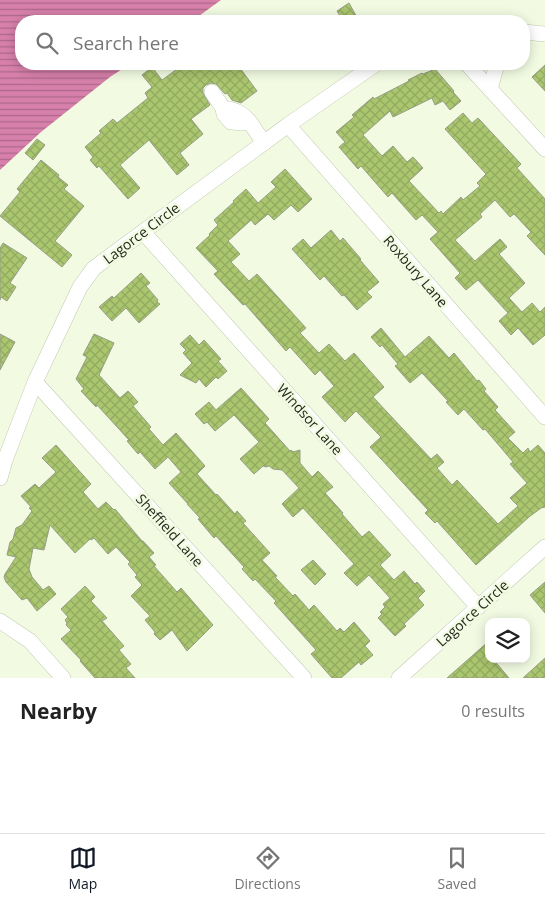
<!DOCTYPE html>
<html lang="en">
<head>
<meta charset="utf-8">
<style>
  body { margin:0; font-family:"Open Sans",sans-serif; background:#f6f6f6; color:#222 }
  .controls { position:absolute; right:15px; bottom:15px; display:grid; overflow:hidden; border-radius:10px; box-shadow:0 2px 12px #0003 }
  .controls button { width:45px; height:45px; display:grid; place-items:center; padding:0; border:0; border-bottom:1px solid #e0e0e0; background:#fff; color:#222; font:25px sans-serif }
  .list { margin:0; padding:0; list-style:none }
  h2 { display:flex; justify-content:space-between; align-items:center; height:65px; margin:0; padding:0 20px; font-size:21px }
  h2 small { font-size:16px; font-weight:400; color:#767676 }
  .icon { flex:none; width:28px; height:28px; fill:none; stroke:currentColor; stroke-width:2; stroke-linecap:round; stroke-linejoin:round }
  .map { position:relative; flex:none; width:545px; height:678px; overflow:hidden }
  .search { position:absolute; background:#fff; box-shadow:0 2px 12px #0003; left:15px; right:15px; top:15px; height:55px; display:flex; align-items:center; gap:12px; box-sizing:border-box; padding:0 18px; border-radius:20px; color:#767676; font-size:19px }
  .sheet { height:155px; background:#fff }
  nav { display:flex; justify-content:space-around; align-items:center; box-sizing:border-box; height:70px; border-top:1px solid #e0e0e0; background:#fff; font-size:14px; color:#767676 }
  nav a { display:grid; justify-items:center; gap:2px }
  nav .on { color:#111827 }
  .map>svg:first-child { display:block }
</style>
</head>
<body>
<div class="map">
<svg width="545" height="678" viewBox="0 0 545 678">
  <defs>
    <pattern id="water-rules" width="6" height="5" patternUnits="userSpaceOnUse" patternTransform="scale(1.25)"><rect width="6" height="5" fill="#d780ab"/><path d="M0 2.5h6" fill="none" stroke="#ae688a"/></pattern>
    <pattern id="building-cross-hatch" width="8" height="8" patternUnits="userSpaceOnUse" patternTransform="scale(1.25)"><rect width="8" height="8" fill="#aac66e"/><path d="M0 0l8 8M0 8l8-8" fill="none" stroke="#92aa5f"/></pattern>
  </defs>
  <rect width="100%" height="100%" fill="#f2fbe2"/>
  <polygon fill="url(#water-rules)" points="0,0 221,0 192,21 21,21 21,64 130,64 110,77 41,132 0,170"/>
  <g fill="url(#building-cross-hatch)" stroke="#969e87">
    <polygon points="349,3 359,21 343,21 337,11"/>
    <polygon points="184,64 237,64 257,91 241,103 232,100 227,93 225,94 216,84 211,83 206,85 203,88 203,93 210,105 191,119 203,134 180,153 189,165 177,175 149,140 120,165 140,188 128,199 99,166 97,168 90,160 93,157 85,147 101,133 99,131 113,119 117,123 148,98 145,93 152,87 142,75 152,67 162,80"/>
    <polygon points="545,65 545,91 532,77"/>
    <polygon points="435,69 454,91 453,92 461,101 450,110 443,101 435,105 432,98 393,117 390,111 363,135 382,156 393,146 407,162 413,157 423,168 409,181 439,213 441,211 443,214 461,197 463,200 480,186 477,183 486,174 445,129 463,113 472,123 478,118 521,164 517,168 545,199 545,255 527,236 531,232 514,214 510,217 495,200 480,214 482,217 455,240 475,261 500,239 507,247 499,254 525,283 509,298 522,312 532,303 540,312 545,307 545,335 533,345 518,328 511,335 499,321 508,313 478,280 466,290 455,278 460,273 430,239 438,232 422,215 416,220 392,193 388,197 361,166 358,169 339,147 345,142 336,132 354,117 352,115 373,97 374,99 409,81 408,80 422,73 423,74"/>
    <polygon points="37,139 45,145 33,160 25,153"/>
    <polygon points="41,160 59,175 58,177 68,185 64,189 84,206 55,241 72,255 62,267 0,216 20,192 17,189"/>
    <polygon points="285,169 312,199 298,212 291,205 274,220 268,214 255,225 251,220 228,241 240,254 231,262 249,281 257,274 306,328 300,333 319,353 329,344 345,361 354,353 384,387 373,397 431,459 437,454 444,462 437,468 452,485 457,480 498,524 518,506 510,498 527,483 510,464 513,462 485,429 483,430 464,409 458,415 446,402 448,401 422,373 410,383 395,366 398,364 382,345 380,347 371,337 381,328 405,357 429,336 449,358 454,353 477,381 479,380 486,389 484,391 498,407 495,410 515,432 508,438 523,453 528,448 530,452 538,445 545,453 545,507 541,508 529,517 476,565 437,521 435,523 425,513 428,510 370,447 381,437 356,411 345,422 322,397 334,386 320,370 315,375 290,347 286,351 245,304 243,305 214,274 218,271 196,248 210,235 209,234 218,225 214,220 234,202 233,201 246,189 258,203 276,187 271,182"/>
    <polygon points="331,230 340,241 343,238 361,259 360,260 379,282 367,292 372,297 357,310 344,295 342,296 324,276 320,280 292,249 303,239 311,248"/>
    <polygon points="3,243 27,258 10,283 16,287 7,301 1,297 0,300 0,248"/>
    <polygon points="141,273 150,283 146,286 158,300 157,302 160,304 139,323 126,308 112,321 99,307 112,296 114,298"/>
    <polygon points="0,334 15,342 0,370"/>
    <polygon points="94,334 114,343 99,375 120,398 128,391 138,402 133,406 151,427 149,429 163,445 176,433 205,466 197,474 216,495 217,494 235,514 237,511 246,521 243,523 270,553 262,560 277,576 275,577 293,596 295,594 309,610 314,605 337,631 340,628 344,632 354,622 370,641 365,646 373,655 361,665 359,662 341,678 332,678 311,654 316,650 274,603 276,601 255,579 253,581 242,569 244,567 216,536 214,538 198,519 200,518 187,504 188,504 169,483 181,472 168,457 155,469 140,452 138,454 127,441 129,440 97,405 96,407 81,391 84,389 76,379 87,357 83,355"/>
    <polygon points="190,335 199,345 204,340 221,359 218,361 227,371 218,379 216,377 206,387 199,379 196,383 180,375 192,363 183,353 186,350 180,344"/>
    <polygon points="241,388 269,419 265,423 290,451 291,450 293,452 300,450 300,463 312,477 318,471 333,487 325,493 343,513 342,514 362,537 369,531 391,555 380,565 394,580 404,571 415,584 417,582 425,591 418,598 424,605 404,624 406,626 395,636 378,618 382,614 380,612 385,607 383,604 390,598 369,575 357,586 344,573 354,564 303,508 293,517 282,504 299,488 282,470 273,469 269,466 266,467 263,466 254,474 240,459 259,442 234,415 215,431 207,422 204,424 195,414 209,402 216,410"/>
    <polygon points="56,445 91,484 83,492 98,509 106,502 114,510 115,509 142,541 143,541 154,553 149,557 156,565 154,566 177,592 181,588 213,625 187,651 172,630 160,640 154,634 155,632 145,620 150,616 131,596 142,585 135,577 137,575 128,564 130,562 116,547 108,554 94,538 91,540 90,539 75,553 50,525 44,550 33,548 29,569 32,577 43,590 49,586 56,594 37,611 27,598 22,600 6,582 4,577 5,574 16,557 7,555 10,542 13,539 16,528 22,525 32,511 29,508 31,507 21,496 35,484 39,488 56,472 42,458"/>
    <polygon points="313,560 326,574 315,585 301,570"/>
    <polygon points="545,582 545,613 530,595"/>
    <polygon points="85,586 95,597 91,601 107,618 102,621 124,646 119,650 131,664 126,668 135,678 95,678 80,661 81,660 61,639 71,630 66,625 67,623 65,620 68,617 61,609"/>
    <polygon points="489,641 489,659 493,659 509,678 447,678"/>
    <polygon points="545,658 545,678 523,678"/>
  </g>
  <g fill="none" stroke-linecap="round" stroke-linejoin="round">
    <g stroke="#c0c9b1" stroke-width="16">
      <g id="minor">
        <polyline points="524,32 545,34"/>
        <polyline points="467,64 545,149"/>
        <polyline points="490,89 497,64"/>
        <polyline points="212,92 223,108"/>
        <path d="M249 121C241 112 235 110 223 108L224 114 231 122 243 123 249 121 264 143"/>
        <polyline points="288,125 545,417"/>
        <polyline points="143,232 478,607"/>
        <polyline points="35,382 304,678"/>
        <polyline points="0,478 5,460 35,382 80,287 94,268 288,125 376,64"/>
        <polyline points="0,621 30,641 63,678"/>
        <polyline points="399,678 545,547"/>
      </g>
    </g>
    <use href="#minor" stroke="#fff" stroke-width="15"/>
  </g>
  <g text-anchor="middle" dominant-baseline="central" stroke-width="5" stroke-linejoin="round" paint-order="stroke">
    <g font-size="14" fill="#1e2219" stroke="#f2fbe2">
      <text transform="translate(141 233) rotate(-37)">Lagorce Circle</text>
      <text transform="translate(416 271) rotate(49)">Roxbury Lane</text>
      <text transform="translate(310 419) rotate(48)">Windsor Lane</text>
      <text transform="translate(170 530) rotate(48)">Sheffield Lane</text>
      <text transform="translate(472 613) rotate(-42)">Lagorce Circle</text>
    </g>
  </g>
</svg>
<div class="controls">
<button><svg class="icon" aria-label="layers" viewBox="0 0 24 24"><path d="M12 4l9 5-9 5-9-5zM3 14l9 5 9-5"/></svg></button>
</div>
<div class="search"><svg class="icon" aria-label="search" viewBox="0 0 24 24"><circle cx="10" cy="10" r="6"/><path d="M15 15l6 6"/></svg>Search here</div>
</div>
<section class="sheet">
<h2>Nearby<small>0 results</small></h2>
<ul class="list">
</ul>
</section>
<nav>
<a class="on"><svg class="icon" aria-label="map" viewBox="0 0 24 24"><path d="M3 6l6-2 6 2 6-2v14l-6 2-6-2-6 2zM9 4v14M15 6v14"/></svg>Map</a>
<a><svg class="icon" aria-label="directions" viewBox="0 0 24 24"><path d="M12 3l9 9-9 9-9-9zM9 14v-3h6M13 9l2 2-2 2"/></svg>Directions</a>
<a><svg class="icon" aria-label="saved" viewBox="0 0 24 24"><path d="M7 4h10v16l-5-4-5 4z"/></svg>Saved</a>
</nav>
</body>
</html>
